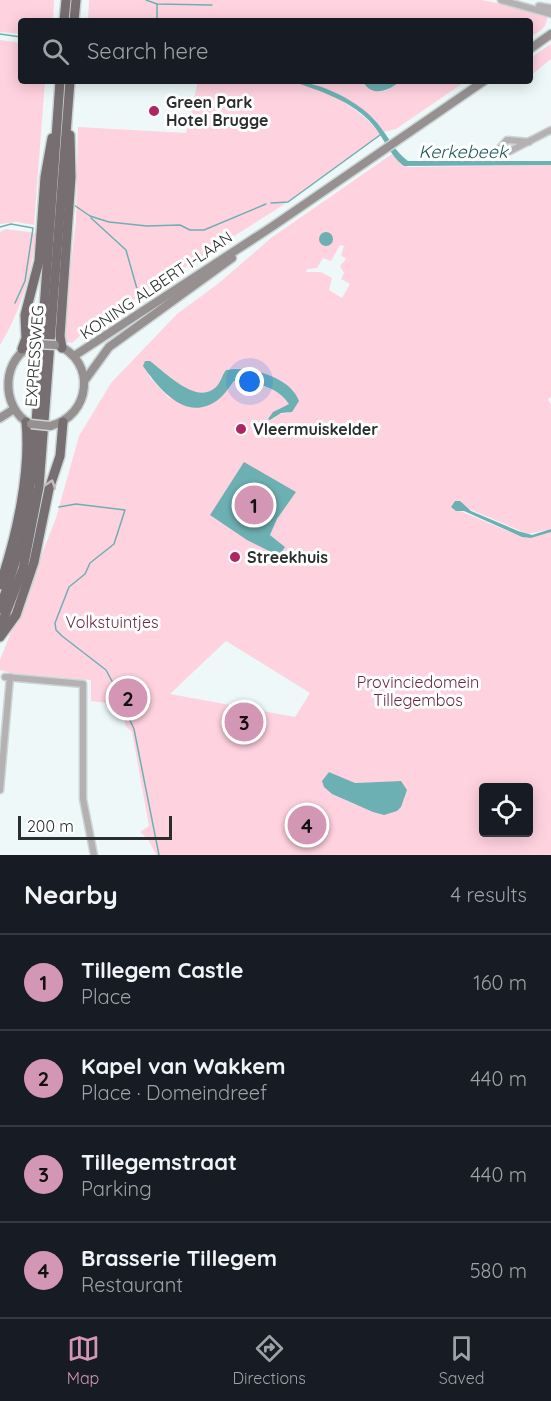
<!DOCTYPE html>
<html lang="en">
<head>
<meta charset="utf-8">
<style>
  body { margin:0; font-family:Quicksand,sans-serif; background:#242831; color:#f1f3f6 }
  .controls { position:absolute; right:18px; bottom:18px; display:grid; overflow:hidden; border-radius:6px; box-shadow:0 3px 15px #0003 }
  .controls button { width:54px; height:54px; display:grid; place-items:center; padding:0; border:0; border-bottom:2px solid #363941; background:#171b24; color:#f1f3f6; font:30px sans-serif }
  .scale { position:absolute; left:18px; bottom:15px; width:154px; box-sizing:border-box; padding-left:6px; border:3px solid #2a2e2e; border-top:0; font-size:16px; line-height:21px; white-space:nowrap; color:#2a2e2e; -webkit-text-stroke:4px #fff; paint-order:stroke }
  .you { position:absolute; left:250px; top:382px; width:21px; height:21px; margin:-15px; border:4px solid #fff; border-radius:50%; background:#1a73e8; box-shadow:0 0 0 9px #1a73e833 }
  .badge { display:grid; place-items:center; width:39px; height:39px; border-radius:50%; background:#d396b4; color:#111; font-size:20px; font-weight:700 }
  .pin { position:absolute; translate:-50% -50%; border:3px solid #fff; box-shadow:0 2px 6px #0006 }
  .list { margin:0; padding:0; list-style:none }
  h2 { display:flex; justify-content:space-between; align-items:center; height:78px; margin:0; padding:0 24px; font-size:26px }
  h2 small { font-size:20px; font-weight:400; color:#9ea1a6 }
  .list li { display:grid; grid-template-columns:39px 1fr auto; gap:18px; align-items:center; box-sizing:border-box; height:96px; padding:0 24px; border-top:2px solid #363941 }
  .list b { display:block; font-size:22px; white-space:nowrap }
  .list p { margin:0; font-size:20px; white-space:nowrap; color:#9ea1a6 }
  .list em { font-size:20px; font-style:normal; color:#9ea1a6 }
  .icon { flex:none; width:33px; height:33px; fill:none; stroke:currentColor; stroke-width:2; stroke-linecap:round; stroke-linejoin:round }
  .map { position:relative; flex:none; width:551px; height:855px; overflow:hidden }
  .search { position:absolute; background:#171b24; box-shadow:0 3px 15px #0003; left:18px; right:18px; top:18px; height:66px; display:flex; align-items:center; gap:15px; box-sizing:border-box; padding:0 21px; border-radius:6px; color:#9ea1a6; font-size:22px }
  .sheet { height:462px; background:#171b24 }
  nav { display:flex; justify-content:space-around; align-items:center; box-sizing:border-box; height:84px; border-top:2px solid #363941; background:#171b24; font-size:16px; color:#9ea1a6 }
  nav a { display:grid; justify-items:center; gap:3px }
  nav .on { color:#d396b4 }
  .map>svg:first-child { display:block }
</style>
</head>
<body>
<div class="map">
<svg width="551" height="855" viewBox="0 0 551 855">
  <rect width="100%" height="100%" fill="#eef8f9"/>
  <g fill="#ffd2df" fill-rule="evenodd">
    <polygon points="0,0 54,0 53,21 21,21 21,34 0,32"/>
    <path d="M89 0H481L524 8 547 16C548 28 538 32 530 37V21H88Z"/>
    <polygon points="0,40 21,43 21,81 45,81 34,225 16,222 0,224"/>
    <polygon points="551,44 551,59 530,76 530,58"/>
    <path d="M198 81C227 81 261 77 291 81 322 86 362 109 381 135L288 202 89 328 72 343 67 342 63 333 76 220 78 127 186 133Z"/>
    <path d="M304 81H363L371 90 377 91H385L400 81H466L396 129 384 132C365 106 334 92 304 81Z"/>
    <path d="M392 154 408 167 551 165V397L548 399 551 405V529L528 534 467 508 460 511 522 537 531 538 551 532V855H156L148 839 140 832 149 826 132 732 126 726 118 704 91 701V680L11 673 0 670V660L56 518 79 436 111 383 177 314 219 283 271 238ZM340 245 344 246 341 255 346 259 340 266 344 273 341 279 350 284 342 298 329 290 332 278 321 272H306L307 269 317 268 323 258 331 261ZM150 361C166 372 196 407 216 387 221 382 222 375 226 370 248 365 278 377 294 391L288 413 277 414 273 420 278 409 290 404C277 387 254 381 234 381L216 401 199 407 168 397 149 376ZM244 463 296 492 277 519 270 535 284 547 210 515ZM226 641 310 693 295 717 170 694ZM329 772 355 783 401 781 397 811C381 817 337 799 324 787ZM484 788H528V832H484Z"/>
    <path d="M6 229 36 233C32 274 21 310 0 345V232Z"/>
  </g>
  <g fill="#6db0b3" fill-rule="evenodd">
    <path d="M291 81C319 81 361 102 378 124 388 136 395 152 408 161H551V165L404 166C390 156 384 138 373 125 355 102 318 90 291 81Z"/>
    <path d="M363 81H400C389 91 371 98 363 81Z"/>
    <circle cx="326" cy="239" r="7"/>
    <path d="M145 361H150C165 372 197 406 216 387 221 382 222 375 226 370 248 365 291 377 299 401L292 412 281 413 270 420 268 419 273 412 289 404C278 387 254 381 234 381 229 387 225 394 219 399 187 424 160 390 143 366Z"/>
    <path d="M244 462 296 492 277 519 270 535 285 547 279 556 247 540 210 515ZM252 487 273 500 257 524 236 510Z"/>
    <polygon points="455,501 460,501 471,511 518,531 532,535 551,529 551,532 531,538 522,537 464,511 456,511 451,507"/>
    <polygon points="329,772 355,783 401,781 407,790 401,807 397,811 384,815 373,812 332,794 324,787 322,781"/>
  </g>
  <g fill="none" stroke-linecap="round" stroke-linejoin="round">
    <g stroke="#6db0b3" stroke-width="1.5">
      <polyline points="146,0 157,4 212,5"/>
      <polyline points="157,21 157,4"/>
      <polyline points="0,34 21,37"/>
      <polyline points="271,203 288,202 380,135"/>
      <polyline points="74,205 90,216 109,222 147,226 180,225 190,230 204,230 266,204"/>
      <polyline points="91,218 126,250 139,296"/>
      <polyline points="0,227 11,224 33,228 25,281 15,303"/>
      <polyline points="59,507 76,504 125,510 114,544 90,563 85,574 69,587 55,623 56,630 62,636 106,670 113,683"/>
      <polyline points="117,692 134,729 159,855"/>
    </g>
    <g stroke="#cbd4d4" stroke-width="9">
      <g id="minor">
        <polyline points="501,0 551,14"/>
        <polyline points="539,6 551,8"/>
        <polyline points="529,142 507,140 500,148 508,152 551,130"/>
        <polyline points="5,677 83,684 83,799 94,855"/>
        <polyline points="0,790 10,677"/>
      </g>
    </g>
    <g stroke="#cbd4d4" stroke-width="11">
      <g id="secondary">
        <polyline points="530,49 551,34"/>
        <polyline points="74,356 273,226 484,81"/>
        <polyline points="85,380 109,347 232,258"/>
        <polyline points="0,418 11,411"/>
        <path d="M30 424C0 408 0 355 37 344"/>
        <path d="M50 426C91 416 97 361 57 345"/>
      </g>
    </g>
    <g stroke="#cbd4d4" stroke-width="12">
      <g id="trunk">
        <polyline points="64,21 66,0"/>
        <polyline points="74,21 76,0"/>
        <polyline points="62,348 60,336 71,177 70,135"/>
        <polyline points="22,349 26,338 25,315 39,261 45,177 52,138"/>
        <path d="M0 585C16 538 31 473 26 422"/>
        <polyline points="0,609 22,541 33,466 60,81"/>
        <polyline points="0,628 23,569 39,487 70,81"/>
        <polyline points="0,637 16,615 34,562 49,489 60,456 63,422"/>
      </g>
    </g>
    <use href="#minor" stroke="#b5b1b2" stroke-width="6"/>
    <use href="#secondary" stroke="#969091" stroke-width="8"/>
    <use href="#trunk" stroke="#766e70" stroke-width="9"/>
    <g stroke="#cbd4d4" stroke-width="11" stroke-linecap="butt">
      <g id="secondary-bridge">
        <polyline points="37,344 55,345"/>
        <polyline points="31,424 50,426"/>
      </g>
    </g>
    <use href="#secondary-bridge" stroke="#969091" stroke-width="8"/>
  </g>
  <defs><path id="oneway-chevron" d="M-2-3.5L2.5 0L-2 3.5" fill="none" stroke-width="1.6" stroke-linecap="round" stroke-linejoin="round" transform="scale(1.5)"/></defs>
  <use stroke="#c1bebf" href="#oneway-chevron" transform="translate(51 484) rotate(-72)"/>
  <g fill="#af2463" stroke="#fff" stroke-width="2">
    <circle cx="154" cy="111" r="6"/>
    <circle cx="241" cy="429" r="6"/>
    <circle cx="235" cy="557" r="6"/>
  </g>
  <g text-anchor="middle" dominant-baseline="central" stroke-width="6" stroke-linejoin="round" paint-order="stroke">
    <g font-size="16" font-weight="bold" fill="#2a2e2e" stroke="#fff" text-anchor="start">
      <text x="166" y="102">Green Park<tspan x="166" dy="18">Hotel Brugge</tspan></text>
      <text x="253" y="429">Vleermuiskelder</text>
      <text x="247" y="557">Streekhuis</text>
    </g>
    <g font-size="16" fill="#2a2e2e" stroke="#fff">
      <text transform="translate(156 285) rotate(-34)">KONING ALBERT I-LAAN</text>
      <text transform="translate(34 356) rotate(-86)">EXPRESSWEG</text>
    </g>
    <g font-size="16" fill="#6a2841" stroke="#fff">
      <text x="112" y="622">Volkstuintjes</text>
      <text x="418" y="682">Provinciedomein<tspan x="418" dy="18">Tillegembos</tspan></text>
    </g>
    <g font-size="18" font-style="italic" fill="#215a5c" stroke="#fff">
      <text x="463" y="151">Kerkebeek</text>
    </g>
  </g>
</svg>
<div class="controls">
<button><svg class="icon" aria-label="locate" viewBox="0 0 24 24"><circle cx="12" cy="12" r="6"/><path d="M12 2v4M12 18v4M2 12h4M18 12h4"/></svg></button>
</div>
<div class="scale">200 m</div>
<div class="you"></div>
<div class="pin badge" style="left:254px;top:505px">1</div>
<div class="pin badge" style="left:128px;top:698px">2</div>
<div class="pin badge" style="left:244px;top:722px">3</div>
<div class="pin badge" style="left:307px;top:825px">4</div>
<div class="search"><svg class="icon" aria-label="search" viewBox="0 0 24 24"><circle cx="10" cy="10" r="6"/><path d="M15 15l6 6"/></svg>Search here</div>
</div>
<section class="sheet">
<h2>Nearby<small>4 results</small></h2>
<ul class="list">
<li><span class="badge">1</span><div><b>Tillegem Castle</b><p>Place</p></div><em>160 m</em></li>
<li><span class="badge">2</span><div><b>Kapel van Wakkem</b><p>Place · Domeindreef</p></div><em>440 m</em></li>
<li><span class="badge">3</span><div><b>Tillegemstraat</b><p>Parking</p></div><em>440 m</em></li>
<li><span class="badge">4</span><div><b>Brasserie Tillegem</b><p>Restaurant</p></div><em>580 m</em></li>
</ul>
</section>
<nav>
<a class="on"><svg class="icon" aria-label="map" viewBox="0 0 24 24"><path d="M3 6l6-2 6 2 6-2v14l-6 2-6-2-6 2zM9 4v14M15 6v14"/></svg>Map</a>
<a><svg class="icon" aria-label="directions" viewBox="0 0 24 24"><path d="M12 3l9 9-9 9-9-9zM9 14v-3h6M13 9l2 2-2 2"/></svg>Directions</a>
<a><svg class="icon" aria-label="saved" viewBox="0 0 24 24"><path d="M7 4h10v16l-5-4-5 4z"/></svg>Saved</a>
</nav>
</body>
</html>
